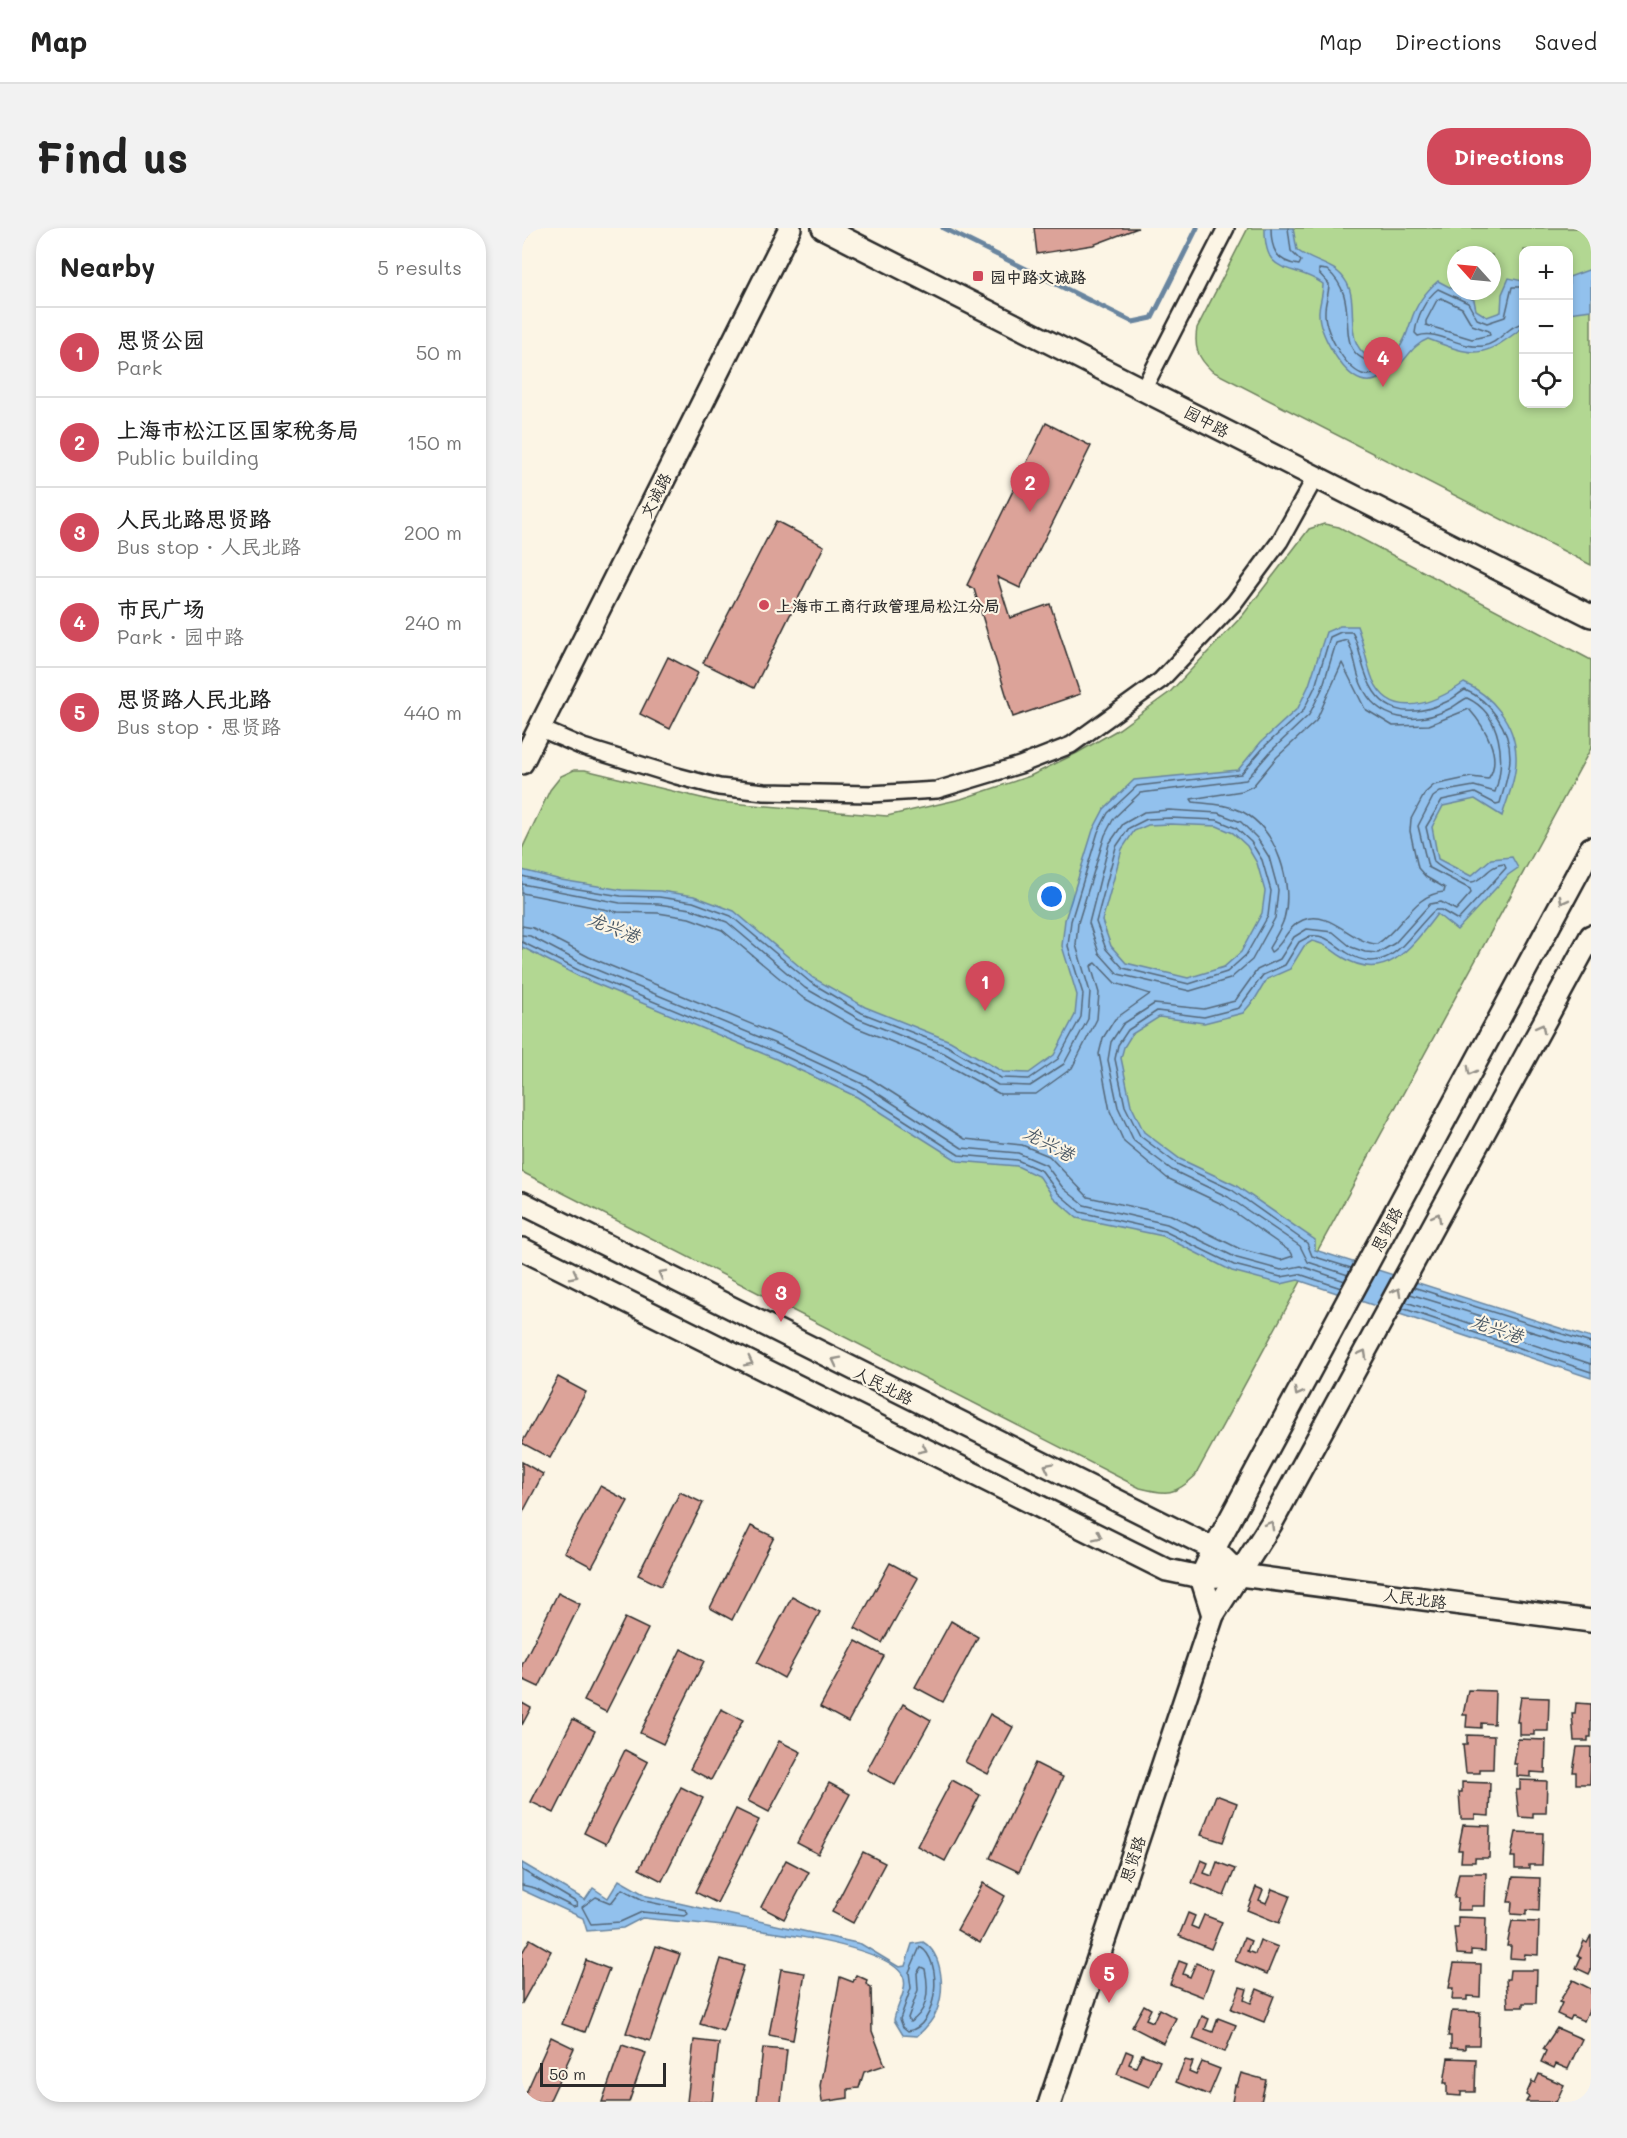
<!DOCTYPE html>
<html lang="en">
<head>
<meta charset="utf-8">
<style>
  body { margin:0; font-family:Mali,"LXGW WenKai TC",sans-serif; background:#f2f2f2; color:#222 }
  .controls { position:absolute; right:18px; top:18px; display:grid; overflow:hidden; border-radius:12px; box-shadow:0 3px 9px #0003 }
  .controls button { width:54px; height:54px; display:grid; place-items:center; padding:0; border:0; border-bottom:2px solid #e0e0e0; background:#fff; color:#222; font:30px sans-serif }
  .compass { position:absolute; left:925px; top:18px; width:54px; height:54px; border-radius:50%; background:#fff; box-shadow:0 3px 9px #0003; rotate:297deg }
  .scale { position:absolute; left:18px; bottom:15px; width:126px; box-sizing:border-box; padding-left:6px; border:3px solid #2b2b2b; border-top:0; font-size:16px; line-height:21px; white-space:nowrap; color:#2b2b2b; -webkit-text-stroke:4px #fcf5e5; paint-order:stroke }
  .you { position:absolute; left:530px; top:669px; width:21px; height:21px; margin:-15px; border:4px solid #fff; border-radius:50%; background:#1a73e8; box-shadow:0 0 0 9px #1a73e833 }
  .badge { display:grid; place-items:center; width:39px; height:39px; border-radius:50%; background:#d1495b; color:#fff; font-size:20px; font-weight:700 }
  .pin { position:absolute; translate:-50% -50px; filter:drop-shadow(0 2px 3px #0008) }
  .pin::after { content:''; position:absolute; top:32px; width:21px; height:18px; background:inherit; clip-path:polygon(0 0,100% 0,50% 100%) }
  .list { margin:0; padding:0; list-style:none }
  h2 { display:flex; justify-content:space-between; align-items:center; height:78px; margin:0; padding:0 24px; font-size:26px }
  h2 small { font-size:20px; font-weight:400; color:#767676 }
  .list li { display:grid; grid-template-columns:39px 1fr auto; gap:18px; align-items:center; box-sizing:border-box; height:90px; padding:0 24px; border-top:2px solid #e0e0e0 }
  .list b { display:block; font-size:22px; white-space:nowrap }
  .list p { margin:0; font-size:20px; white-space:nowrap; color:#767676 }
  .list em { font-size:20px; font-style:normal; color:#767676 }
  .icon { flex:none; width:33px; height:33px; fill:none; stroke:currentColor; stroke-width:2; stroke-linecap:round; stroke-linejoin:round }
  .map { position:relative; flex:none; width:1069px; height:1874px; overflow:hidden; border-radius:24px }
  header { display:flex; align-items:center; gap:36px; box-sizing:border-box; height:84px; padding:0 30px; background:#fff; border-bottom:2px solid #e0e0e0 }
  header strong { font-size:28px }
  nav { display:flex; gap:33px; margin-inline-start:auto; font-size:21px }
  .intro { display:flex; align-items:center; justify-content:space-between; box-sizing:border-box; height:144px; padding:0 36px }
  h1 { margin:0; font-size:42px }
  .button { padding:15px 27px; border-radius:24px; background:#d1495b; color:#fff; font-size:21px; font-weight:700 }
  main { display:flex; gap:36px; padding:0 36px }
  aside { flex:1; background:#fff; border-radius:24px; box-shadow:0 3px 9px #0003 }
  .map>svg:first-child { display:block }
</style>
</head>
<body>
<header>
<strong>Map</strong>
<nav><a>Map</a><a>Directions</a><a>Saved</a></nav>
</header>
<div class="intro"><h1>Find us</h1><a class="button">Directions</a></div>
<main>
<aside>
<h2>Nearby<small>5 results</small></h2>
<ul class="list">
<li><span class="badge">1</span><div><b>思贤公园</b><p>Park</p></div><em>50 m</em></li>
<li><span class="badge">2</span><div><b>上海市松江区国家税务局</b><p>Public building</p></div><em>150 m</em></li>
<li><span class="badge">3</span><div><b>人民北路思贤路</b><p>Bus stop · 人民北路</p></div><em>200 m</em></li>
<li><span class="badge">4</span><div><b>市民广场</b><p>Park · 园中路</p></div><em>240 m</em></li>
<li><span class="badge">5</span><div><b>思贤路人民北路</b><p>Bus stop · 思贤路</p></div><em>440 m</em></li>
</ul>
</aside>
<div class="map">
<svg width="1069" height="1874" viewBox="0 0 1069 1874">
  <rect width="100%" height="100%" fill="#fcf5e5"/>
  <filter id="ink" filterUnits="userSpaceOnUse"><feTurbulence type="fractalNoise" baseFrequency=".0167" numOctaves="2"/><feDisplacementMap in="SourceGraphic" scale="12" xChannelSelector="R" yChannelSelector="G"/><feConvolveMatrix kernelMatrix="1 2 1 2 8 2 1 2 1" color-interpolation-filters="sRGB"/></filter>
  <g filter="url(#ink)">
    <g fill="#b2d792" stroke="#6e815e" stroke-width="1.5" fill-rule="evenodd">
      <path d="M726 0H1069V337L690 143C675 129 672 119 675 100ZM1002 22H1046V176H1002ZM934 27H970V63H934Z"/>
      <path d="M802 296 817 299 1069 432V520L673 1248C653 1267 645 1267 618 1260L0 944V621L28 562 39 548 52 542H63L196 574 365 588 439 571 508 548 555 525 597 501 648 464 721 387 787 301Z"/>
    </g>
    <g fill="#92c1ed" stroke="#69859f" stroke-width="1.5" fill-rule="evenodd">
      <path d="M743 0H771L775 22C792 36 813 34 825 55 837 78 821 115 847 129 877 131 881 117 889 93 894 77 904 63 916 53L952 72 954 82 965 89 979 84 980 66 987 50 1001 53 1000 100C960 131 953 129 906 111 887 118 883 138 865 147 858 151 847 155 839 152 819 145 796 103 797 83 798 74 801 66 801 56 770 34 742 51 743 0Z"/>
      <polygon points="1069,41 1069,82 1047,85 1047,49"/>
      <path d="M818 398H835C842 416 844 435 851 452 870 494 914 474 942 455 970 467 993 495 994 528 995 548 986 569 980 588L953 571 921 578 910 599 916 631 949 648 969 631 990 629 996 640 986 647 935 702 915 686C891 717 865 756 822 730 807 722 810 718 790 713L782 718 768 741 745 751 733 771 721 785 682 795 637 789 610 806 602 819 599 830 609 877 622 904 658 931 713 957 793 1012V1022L1069 1110V1150L776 1052 759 1056 710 1043 641 1008 555 990 531 969 518 949 495 938 436 933 335 869 254 831 58 749 0 719V642L39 652 100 662 138 663 172 668 212 683 291 750 343 779 428 813 481 844 507 845 532 827 553 787 555 767 540 718 543 692 571 602 582 581 612 552 716 542 739 514 776 480 787 457 804 404ZM648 596 695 598 711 605 725 618 735 635 743 663 740 685 719 724 702 739 666 750 604 735 589 718 580 693 600 621 612 603 626 597Z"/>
      <path d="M0 1635 63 1672 71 1660 86 1670 97 1652 125 1668 339 1716 377 1739 383 1738 390 1716 401 1714C421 1726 423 1762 415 1782 411 1793 403 1801 395 1808L381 1807 372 1792C374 1779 387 1760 381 1748 361 1708 167 1695 120 1690L101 1700 65 1703 61 1690 0 1662Z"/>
    </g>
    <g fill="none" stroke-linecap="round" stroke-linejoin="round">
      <g stroke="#546779" stroke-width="1.5">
        <path d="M749 0C749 21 754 34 777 37L779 33 769 23 766 0"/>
        <path d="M797 41 805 42C847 76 799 132 863 136V142C856 144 848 149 840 146 822 139 802 102 803 83 803 74 807 66 807 56L797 45Z"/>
        <path d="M1002 59H990L983 89 965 95 955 91 946 75 916 61C903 71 895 89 893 105L896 108C917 101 937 121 961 118 977 116 986 97 1002 95"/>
        <polygon points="919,70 940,80 950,97 967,103 968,107 950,111 904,97 904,93 915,72"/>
        <path d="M820 435 843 481 871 498 907 497 947 481C962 498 982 529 966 551L949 549 912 557 903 565 889 591 888 603 896 640 904 649 923 660 922 664C891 666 881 700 855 716 829 715 809 681 781 692 764 699 761 718 749 724L747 720C752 711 759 701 762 691 772 656 755 602 721 584 705 576 689 576 671 574L669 571 720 563 731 558 755 529 794 493Z"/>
        <polygon points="647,582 696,585 719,594 735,610 747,629 756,662 753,690 730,732 708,751 668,763 596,746 577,725 567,695 587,616 601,596 622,584"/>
        <polygon points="648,590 695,592 714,600 729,614 740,632 749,663 746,688 724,727 705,744 667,756 601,740 584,721 574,694 594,619 607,600 625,591"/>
        <path d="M0 648 38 658 99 668 137 669 171 674 209 688 288 754 340 785 425 818 479 850 507 851 536 831 559 789 561 766 546 718 549 693 576 604 586 585 615 558 719 546 743 518 781 483 793 459 808 409 819 404H830C837 416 838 431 843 444 856 485 886 492 924 474 931 471 937 465 943 462 968 472 988 501 988 529 988 544 982 560 978 575L974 576 953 565 920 572 904 599 912 634C917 639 943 654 950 654 961 653 966 637 982 636L984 640 936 692 919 682H913C887 705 867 753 824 724 811 716 804 706 788 708L777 714 763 737 741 747 717 780 682 789 635 783 606 802 596 817 593 831 603 878 618 908 655 936 710 962 785 1015 790 1028 829 1040"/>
        <path d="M0 656 98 675 136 676 169 681 205 694 283 760 337 791 422 825 476 857 508 858 542 836 566 791 568 764 554 717 556 695 583 607 592 590 618 565 724 552 749 523 787 487 800 461 814 415 825 412C833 424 833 442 839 456 855 494 895 498 929 480 934 477 939 473 945 470 980 486 984 532 973 564L952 558 918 564 911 569 896 598 906 639 948 661 949 665 934 682 919 674 908 676 873 715 856 725 843 724 829 719 811 704 785 701 772 709 758 731 735 742 713 773 682 781 632 776 601 796 589 814 586 832 596 879 612 913 650 942 706 969 778 1018 786 1034 826 1047"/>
        <polyline points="0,665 96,684 136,685 167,690 200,702 280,769 333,799 418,833 478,866 514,866 550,840 575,791 577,765 569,738 574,735 593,755 628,766 593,791 581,810 577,826 588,883 602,914 645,950 702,977 769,1024 771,1028 759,1032 718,1021 649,987 566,969 527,928 500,917 443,911 344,848 263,810 67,729 11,700 0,698"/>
        <polyline points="0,707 8,708 63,737 259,818 341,856 440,920 496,925 524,937 541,960 562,977 645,996 715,1030 759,1042 779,1038 823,1053"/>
        <polyline points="0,714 60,744 256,825 337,863 437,927 495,932 520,943 536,965 558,984 642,1003 712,1037 759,1049 777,1046 819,1060"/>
        <polyline points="891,1059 1069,1115"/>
        <polyline points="888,1066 1069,1122"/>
        <polyline points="884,1074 1069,1136"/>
        <polyline points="880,1080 1069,1144"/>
        <polyline points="0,1642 54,1674 55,1678 51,1679 13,1660 0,1657"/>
        <polygon points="100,1661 123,1673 164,1682 166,1686 163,1688 120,1684 98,1694 69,1696 60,1679 74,1669 89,1675"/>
        <path d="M398 1719C422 1732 416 1799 386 1803L381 1799 378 1791 389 1760 387 1744Z"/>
        <path d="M399 1739 403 1741C407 1760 407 1783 388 1794L386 1790 396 1762 395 1745Z"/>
      </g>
      <polyline stroke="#69859f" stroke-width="5" points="421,0 611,94 630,90 675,0"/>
    </g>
    <g fill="#dca399" stroke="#2b2b2b" stroke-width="1.5">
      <polygon points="0,0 9,0 0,18"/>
      <polygon points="512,0 616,0 571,17 515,26"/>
      <polygon points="524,195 569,218 498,360 475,349 488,390 528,376 558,466 491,489 452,361 445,357"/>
      <polygon points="254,293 302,318 232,460 181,435"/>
      <polygon points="146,429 176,445 148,501 118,486"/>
      <polygon points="36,1149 64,1164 28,1230 0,1215"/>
      <polygon points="0,1234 21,1246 0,1286"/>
      <polygon points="78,1258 106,1273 70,1339 42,1324"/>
      <polygon points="158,1264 181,1275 139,1358 116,1347"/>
      <polygon points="229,1298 252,1309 210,1392 188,1380"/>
      <polygon points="368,1335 396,1350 360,1415 333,1400"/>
      <polygon points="36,1365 58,1376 17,1459 0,1451 0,1437"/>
      <polygon points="270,1369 298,1384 262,1450 235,1435"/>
      <polygon points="103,1390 126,1401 84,1484 62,1473"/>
      <polygon points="429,1393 456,1409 421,1474 393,1459"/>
      <polygon points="334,1413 362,1428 326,1494 298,1479"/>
      <polygon points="159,1421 182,1433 141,1516 118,1505"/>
      <polygon points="946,1462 973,1463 972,1496 959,1495 959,1500 944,1499 945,1487 941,1487"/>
      <polygon points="999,1469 1027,1470 1026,1503 1012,1503 1012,1507 998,1507 998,1494 995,1494"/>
      <polygon points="0,1475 9,1480 0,1497"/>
      <polygon points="1054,1475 1069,1476 1069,1509 1066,1509 1066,1513 1052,1513 1050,1485 1053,1485"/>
      <polygon points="381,1476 409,1492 373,1557 345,1542"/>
      <polygon points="199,1481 221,1492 189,1552 168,1541"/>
      <polygon points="468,1486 491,1499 466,1546 443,1534"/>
      <polygon points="51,1491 73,1503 32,1585 9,1574"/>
      <polygon points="945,1507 972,1508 971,1541 958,1541 958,1545 944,1545 941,1517 945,1517"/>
      <polygon points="996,1511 1024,1512 1023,1545 1009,1544 1009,1549 995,1548 995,1536 992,1536"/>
      <polygon points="257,1513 279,1524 247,1584 226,1573"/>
      <polygon points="1055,1519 1069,1519 1068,1556 1054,1556 1054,1544 1051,1544"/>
      <polygon points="103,1522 126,1534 84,1616 62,1605"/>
      <polygon points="513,1535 541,1549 497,1644 468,1630"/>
      <polygon points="430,1552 458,1567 423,1633 395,1618"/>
      <polygon points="998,1552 1025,1553 1024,1585 1011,1585 1011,1590 997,1589 994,1562 998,1562"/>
      <polygon points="940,1554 968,1555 967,1588 953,1587 953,1591 939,1591 937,1564 940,1564"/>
      <polygon points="307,1555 328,1566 296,1626 275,1615"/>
      <polygon points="159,1559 181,1570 140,1653 117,1641"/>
      <polygon points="694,1567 715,1575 701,1614 679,1607"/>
      <polygon points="214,1581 237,1592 195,1675 173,1664"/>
      <polygon points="941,1597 968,1598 967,1630 953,1630 953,1634 939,1634 940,1622 936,1622"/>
      <polygon points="994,1604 1021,1605 1020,1637 1007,1637 1007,1641 993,1641 993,1629 989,1629"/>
      <polygon points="341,1624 363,1635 331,1695 310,1684"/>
      <polygon points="264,1632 287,1644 262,1691 239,1679"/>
      <polygon points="679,1632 686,1635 682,1645 690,1648 695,1634 713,1641 702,1668 670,1655"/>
      <polygon points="937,1645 964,1645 963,1678 949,1678 949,1682 935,1682 936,1670 932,1670"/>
      <polygon points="991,1649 1018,1650 1017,1683 1004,1682 1004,1687 989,1686 990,1674 986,1674"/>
      <polygon points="461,1655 483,1668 458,1715 435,1702"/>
      <polygon points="734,1659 741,1662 737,1672 744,1675 750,1661 768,1668 757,1695 725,1682"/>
      <polygon points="666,1685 673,1688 669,1698 676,1701 682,1687 700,1694 689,1721 657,1708"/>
      <polygon points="936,1689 964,1690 963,1723 949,1722 949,1727 935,1726 932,1699 936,1699"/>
      <polygon points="990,1693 1017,1694 1016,1727 1003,1726 1002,1731 988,1730 989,1718 985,1718"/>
      <polygon points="1069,1707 1069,1742 1067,1746 1054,1740 1059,1729 1056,1727 1062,1713 1065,1715"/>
      <polygon points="722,1710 729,1713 725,1723 733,1726 738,1712 756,1719 745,1746 713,1733"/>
      <polygon points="8,1711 29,1723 0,1775 0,1725"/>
      <polygon points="134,1718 158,1726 128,1813 104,1805"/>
      <polygon points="199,1731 222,1738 201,1803 178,1796"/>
      <polygon points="64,1732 87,1741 63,1804 40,1796"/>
      <polygon points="657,1733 665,1736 661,1746 668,1749 674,1735 691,1742 681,1769 648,1756"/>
      <polygon points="932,1735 959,1736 958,1769 945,1768 945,1772 930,1772 931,1760 927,1760"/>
      <polygon points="259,1741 283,1745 271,1812 247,1807"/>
      <polygon points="988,1742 1015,1742 1014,1775 1001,1775 1001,1779 986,1779 984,1751 987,1751"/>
      <polygon points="334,1747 345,1752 344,1756 349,1759 350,1803 363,1837 342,1844 337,1860 326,1861 326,1870 300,1874 298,1858 318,1749 331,1754"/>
      <polygon points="1051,1752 1069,1761 1069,1777 1062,1793 1050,1788 1048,1792 1035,1786 1040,1775 1037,1774"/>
      <polygon points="718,1759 725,1761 722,1772 729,1775 735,1761 752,1768 742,1794 709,1781"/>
      <polygon points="622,1777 629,1781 624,1791 631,1794 637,1781 654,1790 641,1815 610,1799"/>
      <polygon points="930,1783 958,1784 957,1817 943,1817 943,1821 929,1820 929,1808 926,1808"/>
      <polygon points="680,1788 687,1791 683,1801 691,1804 696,1790 714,1797 703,1824 671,1811"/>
      <polygon points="1035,1800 1060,1811 1046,1841 1034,1836 1032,1840 1019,1834 1024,1823 1021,1821"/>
      <polygon points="29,1809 52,1820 27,1874 0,1874"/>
      <polygon points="172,1812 197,1815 190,1874 165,1874"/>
      <polygon points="100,1817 124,1825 107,1874 80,1874"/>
      <polygon points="241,1820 265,1822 259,1874 235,1874"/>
      <polygon points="604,1823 611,1826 607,1836 614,1839 620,1826 638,1833 627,1859 595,1846"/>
      <polygon points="926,1830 954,1831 953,1864 939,1864 939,1868 925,1867 925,1855 922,1855"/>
      <polygon points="663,1832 671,1834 667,1844 674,1847 680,1834 698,1841 687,1867 654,1854"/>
      <polygon points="719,1845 744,1852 739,1874 710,1874 713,1857 715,1858"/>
      <polygon points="1017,1846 1042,1857 1034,1874 1004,1874 1007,1869 1004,1867 1010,1853 1013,1855"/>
    </g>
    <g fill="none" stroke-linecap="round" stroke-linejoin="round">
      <g stroke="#2b2b2b" stroke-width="20">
        <g id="street">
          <polyline points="622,160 704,0"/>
          <polyline points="17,500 61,519 155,548 197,559 242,564 349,566 415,562 498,537 549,517 639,452 712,375 758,313 793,250"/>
        </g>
      </g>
      <g stroke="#2b2b2b" stroke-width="26">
        <g id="secondary">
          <polyline points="301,0 1069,388"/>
          <polyline points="0,535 268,0"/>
          <polyline points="0,975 692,1321 718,1347"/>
          <polyline points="0,1021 645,1342 679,1349 718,1347 1069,1393"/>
          <polyline points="691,1387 679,1349 692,1321 1069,620"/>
          <polyline points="528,1874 691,1387 749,1296 1069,708"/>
        </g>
      </g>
      <use href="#street" stroke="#fcf5e5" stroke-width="15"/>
      <use href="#secondary" stroke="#fcf5e5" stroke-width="21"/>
    </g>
    <defs><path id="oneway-chevron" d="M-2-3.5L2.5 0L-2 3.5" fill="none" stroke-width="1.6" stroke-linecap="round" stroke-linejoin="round" transform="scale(1.5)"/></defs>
    <g stroke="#949088">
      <use href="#oneway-chevron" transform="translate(1041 672) rotate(118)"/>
      <use href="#oneway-chevron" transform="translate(1019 800) rotate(-61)"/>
      <use href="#oneway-chevron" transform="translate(949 843) rotate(118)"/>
      <use href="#oneway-chevron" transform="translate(915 989) rotate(-61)"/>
      <use href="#oneway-chevron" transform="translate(140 1046) rotate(-153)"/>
      <use href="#oneway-chevron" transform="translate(52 1047) rotate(27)"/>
      <use href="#oneway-chevron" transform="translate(875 1064) rotate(-62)"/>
      <use href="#oneway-chevron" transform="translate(841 1126) rotate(-61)"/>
      <use href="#oneway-chevron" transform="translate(314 1133) rotate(-153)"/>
      <use href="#oneway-chevron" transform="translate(227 1134) rotate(27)"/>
      <use href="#oneway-chevron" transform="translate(776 1164) rotate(118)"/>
      <use href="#oneway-chevron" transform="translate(401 1221) rotate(26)"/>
      <use href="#oneway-chevron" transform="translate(526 1239) rotate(-153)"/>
      <use href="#oneway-chevron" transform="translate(748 1297) rotate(-60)"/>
      <use href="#oneway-chevron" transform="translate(576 1308) rotate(26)"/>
    </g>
  </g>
  <g fill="#d1495b" stroke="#fcf5e5" stroke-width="2">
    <rect x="450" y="42" width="12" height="12" rx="3"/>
    <circle cx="242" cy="377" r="6"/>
  </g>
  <g text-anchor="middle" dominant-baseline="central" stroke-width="4.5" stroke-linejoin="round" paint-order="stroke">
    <g font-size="16" font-weight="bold" fill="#2b2b2b" stroke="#fcf5e5" text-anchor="start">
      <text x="468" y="48">园中路文诚路</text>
      <text x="254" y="377">上海市工商行政管理局松江分局</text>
    </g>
    <g font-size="16" fill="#2b2b2b" stroke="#fcf5e5">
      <text transform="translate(685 193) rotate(28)">园中路</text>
      <text transform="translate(133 267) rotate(-63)">文诚路</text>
      <text transform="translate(864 1001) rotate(-62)">思贤路</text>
      <text transform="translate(362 1157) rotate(27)">人民北路</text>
      <text transform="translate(893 1370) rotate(7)">人民北路</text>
      <text transform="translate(610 1631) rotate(-72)">思贤路</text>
    </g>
    <g font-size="18" font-style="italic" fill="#4a5865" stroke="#fcf5e5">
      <text transform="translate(92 699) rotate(22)">龙兴港</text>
      <text transform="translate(527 915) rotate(28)">龙兴港</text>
      <text transform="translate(975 1100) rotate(19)">龙兴港</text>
    </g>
  </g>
</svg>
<div class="controls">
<button>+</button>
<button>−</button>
<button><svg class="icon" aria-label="locate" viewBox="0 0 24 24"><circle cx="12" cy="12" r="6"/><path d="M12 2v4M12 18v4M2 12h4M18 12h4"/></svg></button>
</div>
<svg class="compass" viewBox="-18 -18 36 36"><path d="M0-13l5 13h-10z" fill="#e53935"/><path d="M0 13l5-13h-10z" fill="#767676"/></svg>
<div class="scale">50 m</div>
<div class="you"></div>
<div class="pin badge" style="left:463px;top:783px">1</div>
<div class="pin badge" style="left:508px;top:284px">2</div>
<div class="pin badge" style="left:259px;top:1094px">3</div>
<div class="pin badge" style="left:861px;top:159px">4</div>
<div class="pin badge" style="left:587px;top:1775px">5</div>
</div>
</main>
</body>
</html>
